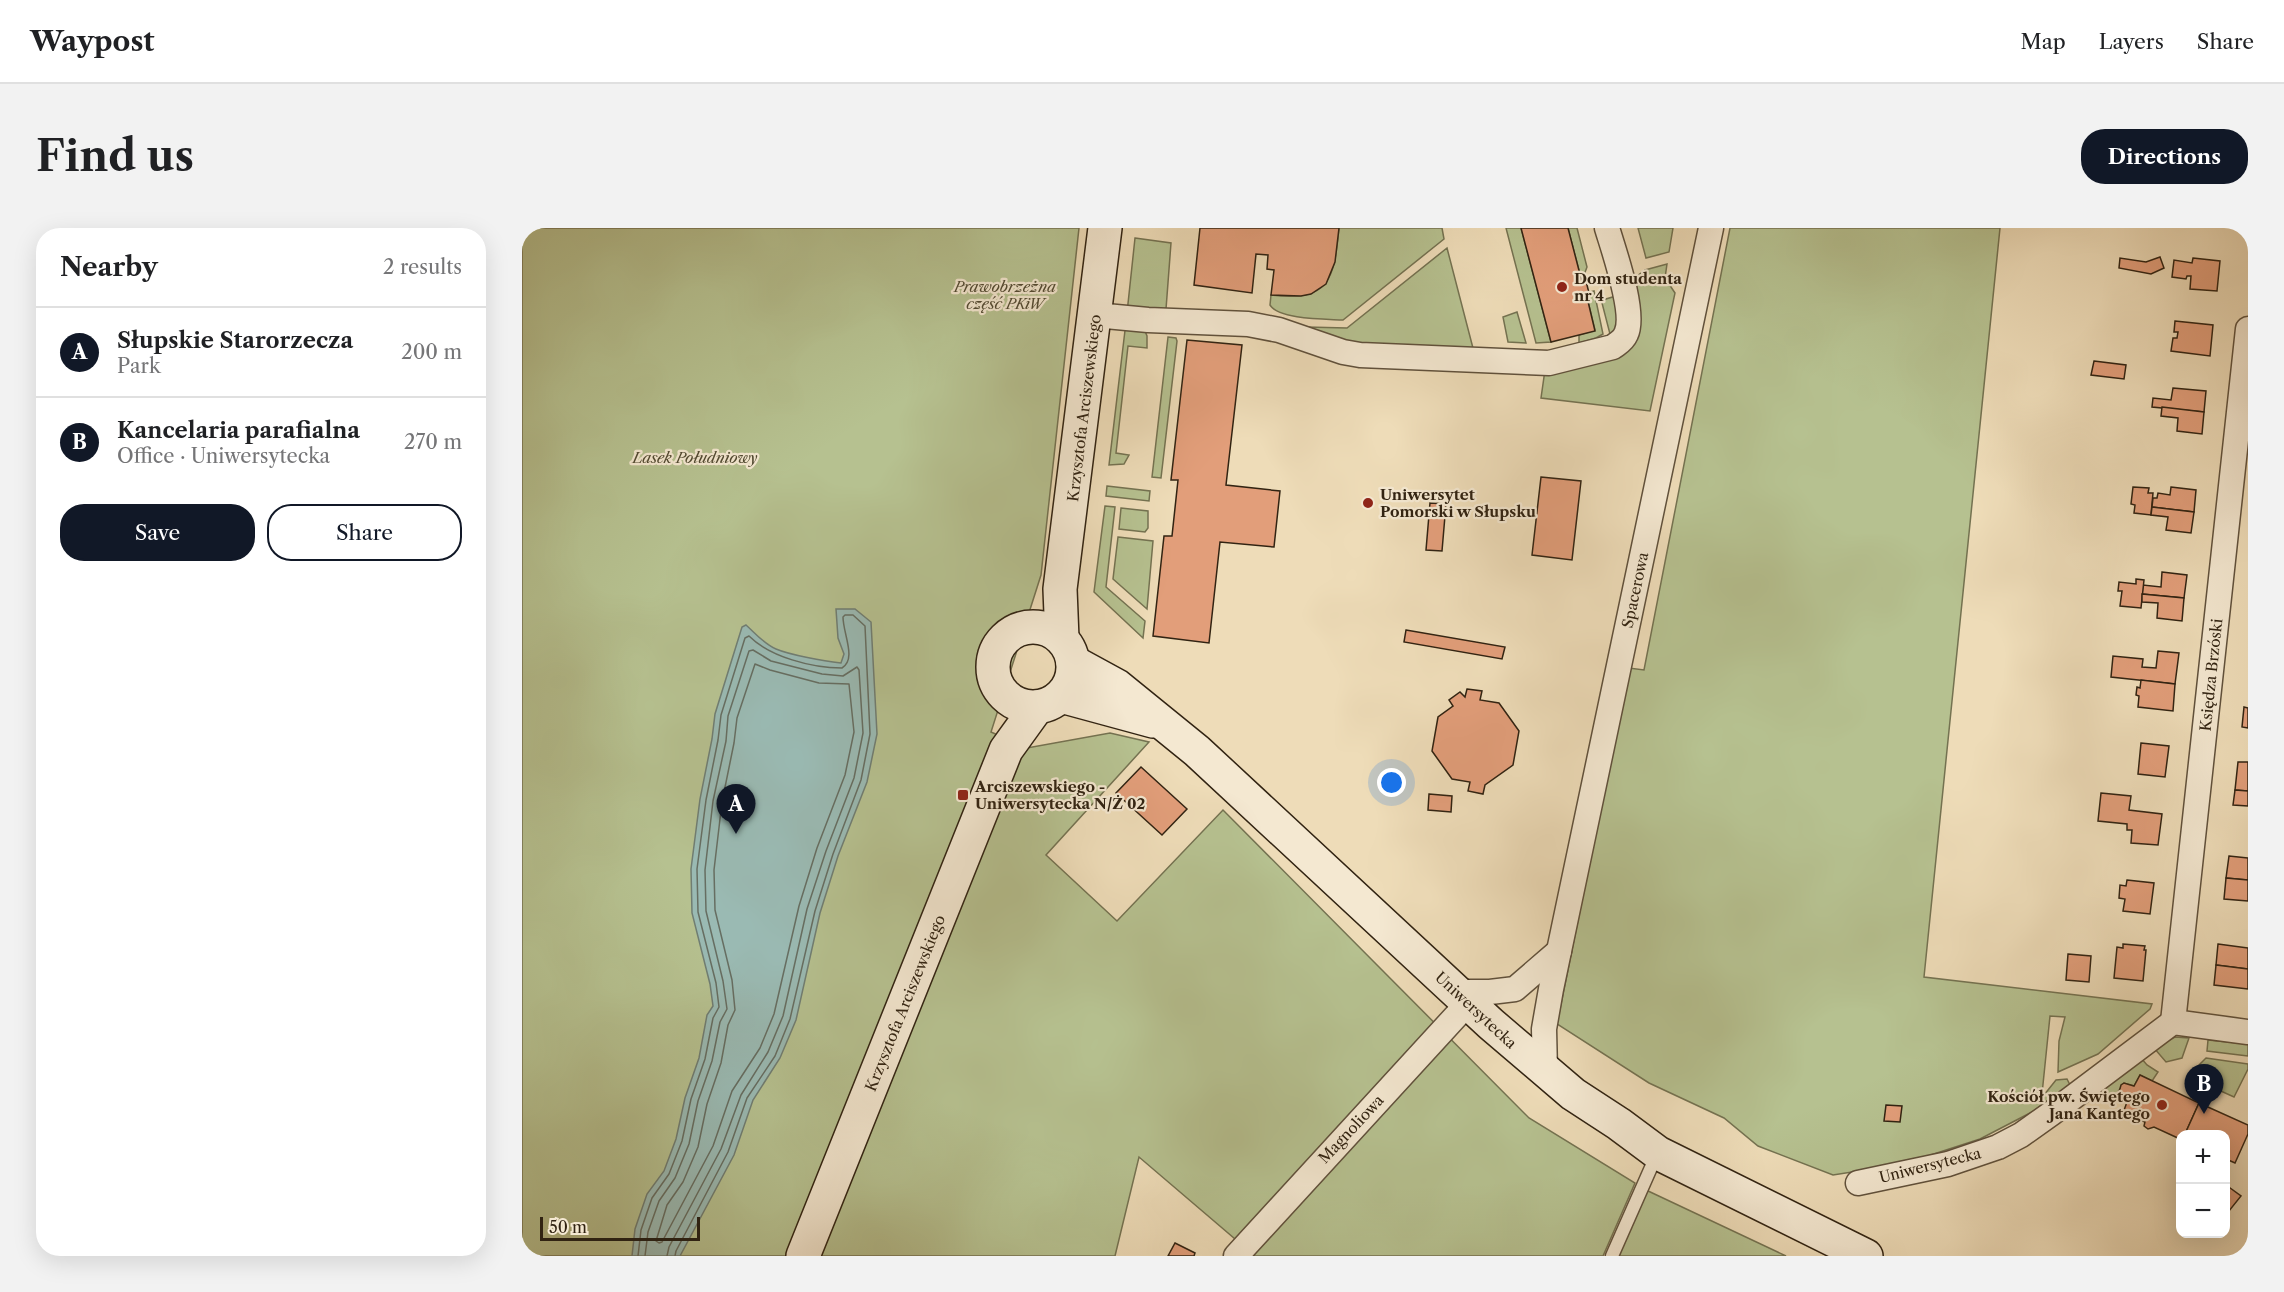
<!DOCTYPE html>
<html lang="en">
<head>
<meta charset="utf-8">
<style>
  body { margin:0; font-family:"Libre Caslon Text",serif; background:#f2f2f2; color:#202124 }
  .controls { position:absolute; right:18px; bottom:18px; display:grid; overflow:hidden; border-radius:12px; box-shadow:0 6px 24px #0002 }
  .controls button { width:54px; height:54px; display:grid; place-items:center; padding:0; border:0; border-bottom:2px solid #e0e0e0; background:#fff; color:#202124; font:30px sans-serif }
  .scale { position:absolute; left:18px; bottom:15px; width:160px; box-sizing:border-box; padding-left:6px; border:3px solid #312312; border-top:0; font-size:16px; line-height:21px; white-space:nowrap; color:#312312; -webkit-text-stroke:4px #f4e8d1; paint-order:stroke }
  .you { position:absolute; left:870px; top:555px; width:21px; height:21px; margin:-15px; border:4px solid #fff; border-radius:50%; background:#1a73e8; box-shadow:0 0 0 9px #1a73e833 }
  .badge { display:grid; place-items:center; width:39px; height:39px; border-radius:50%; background:#111827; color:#fff; font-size:20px; font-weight:700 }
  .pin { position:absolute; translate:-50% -50px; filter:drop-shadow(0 2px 3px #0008) }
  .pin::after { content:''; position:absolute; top:32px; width:21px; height:18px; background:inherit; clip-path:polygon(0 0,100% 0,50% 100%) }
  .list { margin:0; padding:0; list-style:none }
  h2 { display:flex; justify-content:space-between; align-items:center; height:78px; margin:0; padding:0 24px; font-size:26px }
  h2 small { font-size:20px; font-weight:400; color:#757577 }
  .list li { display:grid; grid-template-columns:39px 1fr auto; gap:18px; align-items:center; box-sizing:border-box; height:90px; padding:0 24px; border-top:2px solid #e0e0e0 }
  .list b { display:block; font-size:22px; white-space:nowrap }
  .list p { margin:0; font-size:20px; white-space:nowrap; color:#757577 }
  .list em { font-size:20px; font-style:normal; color:#757577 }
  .actions { display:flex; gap:12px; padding:18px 24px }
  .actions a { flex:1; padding:14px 0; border:2px solid #111827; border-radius:24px; text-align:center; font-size:21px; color:#111827 }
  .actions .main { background:#111827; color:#fff }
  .map { position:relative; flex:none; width:1726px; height:1028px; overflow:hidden; border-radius:24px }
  header { display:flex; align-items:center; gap:36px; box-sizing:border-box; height:84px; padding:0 30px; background:#fff; border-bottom:2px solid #e0e0e0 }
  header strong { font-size:28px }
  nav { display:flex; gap:33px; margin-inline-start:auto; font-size:21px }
  .intro { display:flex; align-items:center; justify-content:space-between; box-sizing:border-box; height:144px; padding:0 36px }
  h1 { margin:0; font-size:42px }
  .button { padding:15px 27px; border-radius:24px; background:#111827; color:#fff; font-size:21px; font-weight:700 }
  main { display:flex; gap:36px; padding:0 36px }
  aside { flex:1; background:#fff; border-radius:24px; box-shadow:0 6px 24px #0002 }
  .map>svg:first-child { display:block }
</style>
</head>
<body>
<header>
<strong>Waypost</strong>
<nav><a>Map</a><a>Layers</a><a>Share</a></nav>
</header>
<div class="intro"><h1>Find us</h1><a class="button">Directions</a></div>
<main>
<aside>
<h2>Nearby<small>2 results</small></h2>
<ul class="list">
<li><span class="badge">A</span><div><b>Słupskie Starorzecza</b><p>Park</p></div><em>200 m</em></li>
<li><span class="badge">B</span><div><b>Kancelaria parafialna</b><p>Office · Uniwersytecka</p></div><em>270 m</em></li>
</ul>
<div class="actions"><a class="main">Save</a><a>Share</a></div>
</aside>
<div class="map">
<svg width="1726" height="1028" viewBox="0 0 1726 1028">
  <rect width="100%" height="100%" fill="#eedcb8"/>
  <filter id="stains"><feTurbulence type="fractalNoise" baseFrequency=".00333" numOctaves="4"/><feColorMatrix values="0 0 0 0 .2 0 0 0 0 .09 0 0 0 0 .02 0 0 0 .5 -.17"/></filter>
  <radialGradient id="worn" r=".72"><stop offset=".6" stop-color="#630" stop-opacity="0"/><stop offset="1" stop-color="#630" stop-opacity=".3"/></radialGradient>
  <g fill="#b6c190" stroke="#747251" stroke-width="1.5">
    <polygon points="0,0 557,0 519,347 469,504 505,520 588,505 627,514 524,627 595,693 701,582 1007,890 1113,955 1081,1028 733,1028 617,929 593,1028 0,1028"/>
    <path d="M817 0H920L922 11 821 92C804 91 757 92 748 77L749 67C808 74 812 51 817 0Z"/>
    <polygon points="984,0 999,0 1029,114 1014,115"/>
    <polygon points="1046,0 1055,0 1065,39 1062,47 1064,53 1060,54"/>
    <polygon points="1116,0 1151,0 1147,24 1124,30"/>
    <polygon points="1208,0 1478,0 1402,749 1630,776 1628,781 1576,826 1536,844 1537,813 1543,789 1528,788 1520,866 1522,867 1534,852 1545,851 1548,857 1510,884 1458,911 1381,936 1311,947 1236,918 1202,890 1127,855 1035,796 1107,440 1122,442"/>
    <polygon points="613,10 649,15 644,81 605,85"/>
    <polygon points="925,20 952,124 837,119 784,99 825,100"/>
    <polygon points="1145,36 1143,50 1153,65 1128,183 1019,170 1023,142 1088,129 1114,49 1123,42"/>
    <polygon points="1072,63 1081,106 1074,110 1057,115 1057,107 1073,102 1064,65"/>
    <polygon points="1094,68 1101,91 1089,110 1080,75 1084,71"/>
    <polygon points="995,84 1004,115 986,114 981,89"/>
    <polygon points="604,94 623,103 625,108 625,120 606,118 594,225 607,227 602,236 587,237"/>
    <polygon points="646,109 654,110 655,113 639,250 630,249"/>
    <polygon points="585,258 628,263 627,273 584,268"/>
    <polygon points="583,278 593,279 584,359 623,393 621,410 572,364"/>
    <polygon points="599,280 626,283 626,300 623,304 597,301"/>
    <polygon points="596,309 631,313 625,381 591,351"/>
    <polygon points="1653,809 1667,810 1660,830 1644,834 1632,820"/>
    <polygon points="1686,812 1726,816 1726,828 1685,823"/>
    <polygon points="1619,830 1625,837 1636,844 1630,853 1618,847 1612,858 1602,855 1595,865 1595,873 1567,868"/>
    <polygon points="1684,830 1726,836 1726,841 1712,869 1670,850 1669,845"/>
    <polygon points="1124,962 1264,1028 1095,1028"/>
  </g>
  <path fill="#9abab3" stroke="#707e73" stroke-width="1.5" d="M314 381H333L349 394 355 506 345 554 316 628 298 685 274 792 258 830 231 872 212 927 158 1028H110L113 1001 125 966 142 943 154 911 163 870 177 830 185 787 191 778 188 756 170 685 169 641 178 571 190 511 193 486 220 399 224 397C233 405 242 416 254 421 268 427 302 433 319 435L322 426 316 410Z"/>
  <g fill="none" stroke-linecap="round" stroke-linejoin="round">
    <g stroke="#666e62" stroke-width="1.5">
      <polygon points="233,436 248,442 297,455 327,456 332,504 323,547 295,620 277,678 252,786 238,820 210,863 191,918 140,1014 137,1015 134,1013 145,977 161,954 176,919 185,876 199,835 206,797 213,782 210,752 193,682 192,642 200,574 212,515 215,490"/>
      <path d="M116 1028 119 1002 130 970 147 946 160 913 169 871 183 831 191 790 197 779 194 755 176 684 175 641 184 572 196 512 199 487 223 410 227 408C248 429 290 440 320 440 335 431 321 406 321 389L323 387H331L343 398 348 506 339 552 311 626 293 683 268 791 253 828 225 870 206 924 154 1023 153 1028"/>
      <polyline points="123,1028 126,1004 137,973 153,950 167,916 176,873 190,833 198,794 205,781 201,753 184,683 183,642 191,573 204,513 206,488 227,423 231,422 249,433 300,446 321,448 335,439 337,442 341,505 332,550 304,623 285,681 261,788 246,824 219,867 199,921 147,1019 145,1028"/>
    </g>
  </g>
  <g fill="#e29e7a" stroke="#312312" stroke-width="1.5">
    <polygon points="678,0 817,0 813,34 804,56 789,66 779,68 749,67 752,42 745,41 746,27 734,26 730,65 672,57"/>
    <polygon points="999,0 1046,0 1060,54 1064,53 1067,65 1064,65 1073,103 1029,114"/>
    <polygon points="1638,29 1642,40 1629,46 1597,40 1598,30 1624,34"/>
    <polygon points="1671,30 1698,33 1695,63 1668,61 1669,48 1665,48 1664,51 1650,49 1652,32 1670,35"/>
    <polygon points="1653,93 1691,97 1688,128 1649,123 1651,110 1655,110 1656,104 1652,104"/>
    <polygon points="665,112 720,117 704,257 758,263 752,319 698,314 687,415 631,408 642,308 650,308 656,252 649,252"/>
    <polygon points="1572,133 1604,137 1602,151 1569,147"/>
    <polygon points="1651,160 1684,163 1682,184 1630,179 1631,170 1649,172"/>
    <polygon points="1640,179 1682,184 1680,206 1655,203 1656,190 1639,188"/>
    <polygon points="1019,249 1059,253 1050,332 1010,327"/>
    <polygon points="1611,259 1627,260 1626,265 1631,265 1629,287 1612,285 1613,277 1609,276"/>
    <polygon points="1649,259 1674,262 1672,284 1630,279 1631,270 1635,270 1636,265 1648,267"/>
    <polygon points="908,275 924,276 920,323 904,322"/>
    <polygon points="1630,279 1672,284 1669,305 1644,302 1646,289 1629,287"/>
    <polygon points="1640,344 1665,347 1662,370 1620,366 1621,357 1639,359"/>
    <polygon points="1614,351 1622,352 1619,380 1598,378 1600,363 1596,363 1597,354 1614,356"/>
    <polygon points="1620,366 1662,370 1660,393 1635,390 1636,375 1620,374"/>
    <polygon points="884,402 983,419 980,431 882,414"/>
    <polygon points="1636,423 1657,425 1653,456 1589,449 1591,428 1621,431 1620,439 1634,440"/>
    <polygon points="1619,452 1653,456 1651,483 1616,479 1617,468 1614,467 1615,459 1618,460"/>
    <polygon points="945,461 960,463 958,472 977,475 997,503 991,537 963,557 961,566 946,563 948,554 930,551 910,523 916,489 931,478 927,472 938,464 943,469"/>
    <polygon points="1722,479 1726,480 1726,500 1720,499"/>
    <polygon points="1619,515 1647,518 1643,549 1616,546"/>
    <polygon points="1716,534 1726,534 1726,563 1713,562"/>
    <polygon points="619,539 665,581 640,607 594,565"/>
    <polygon points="1713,562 1726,563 1726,578 1711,577"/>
    <polygon points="1579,565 1609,568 1607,582 1640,586 1636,617 1609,615 1610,602 1605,602 1605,596 1576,593"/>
    <polygon points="907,566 930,568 929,584 906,582"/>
    <polygon points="1707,628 1726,630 1726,652 1704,650"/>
    <polygon points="1704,650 1726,652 1726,673 1702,671"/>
    <polygon points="1605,652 1632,655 1628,686 1601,683 1603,671 1597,670 1598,657 1604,658"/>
    <polygon points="1601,716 1623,718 1622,722 1624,722 1621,753 1592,750 1595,719 1601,720"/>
    <polygon points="1696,716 1726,720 1726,741 1694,737"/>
    <polygon points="1546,726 1569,728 1567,754 1544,752"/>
    <polygon points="1694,737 1726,741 1726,761 1692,757"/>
    <polygon points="1618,847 1677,875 1663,906 1658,906 1658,911 1632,899 1626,901 1622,898 1623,894 1601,885 1605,874 1596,868 1599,857 1602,855 1612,858"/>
    <polygon points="1677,875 1726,897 1726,906 1713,935 1704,931 1704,906 1663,906"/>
    <polygon points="1364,877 1380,878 1378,894 1362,893"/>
    <polygon points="1704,957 1719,968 1707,983 1704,980"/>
    <polygon points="653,1015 673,1025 672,1028 646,1028"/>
  </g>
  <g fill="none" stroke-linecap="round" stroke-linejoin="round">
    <g stroke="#60513c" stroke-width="15">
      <polyline id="lane" points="1090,1028 1135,926"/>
    </g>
    <g stroke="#60513c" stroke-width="27">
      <g id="street">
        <path d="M573 87 626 92 726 96 757 102 821 124 838 127 1027 135 1091 119C1096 115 1101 113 1104 106 1114 86 1092 23 1085 0"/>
        <polyline points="935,764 968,764 993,761 1037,723"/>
        <polyline points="1651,794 1726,101"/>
        <polyline points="1023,844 1022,801 1029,761 1189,0"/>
        <polyline points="1336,955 1426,936 1476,919 1499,907 1530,885 1651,794 1726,804"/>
        <polyline points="714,1028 946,775"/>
      </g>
    </g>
    <g stroke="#312312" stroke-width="36">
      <g id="secondary">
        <circle cx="511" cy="439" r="40"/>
        <polyline points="540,411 538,361 583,0"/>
        <polyline points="551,434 595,458 675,523 969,796 1051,866 1097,896 1136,925 1344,1028"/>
        <polyline points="539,468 631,493"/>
        <polyline points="281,1028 484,522 515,479"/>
      </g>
    </g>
    <use href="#lane" stroke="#f4e8d1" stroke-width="12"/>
    <use href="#street" stroke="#f4e8d1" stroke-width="24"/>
    <use href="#secondary" stroke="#f4e8d1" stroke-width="33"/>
  </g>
  <g fill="#8f2418" stroke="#f4e8d1" stroke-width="2">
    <circle cx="1040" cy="59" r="6"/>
    <circle cx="846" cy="275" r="6"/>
    <rect x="435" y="561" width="12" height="12" rx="3"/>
    <circle cx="1640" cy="877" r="6"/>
  </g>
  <g text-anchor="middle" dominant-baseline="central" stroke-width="4.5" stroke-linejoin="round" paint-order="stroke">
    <g font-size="15" font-weight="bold" fill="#312312" stroke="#f4e8d1" text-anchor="start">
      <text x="1052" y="50">Dom studenta<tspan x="1052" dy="17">nr 4</tspan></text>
      <text x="858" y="266">Uniwersytet<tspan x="858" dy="17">Pomorski w Słupsku</tspan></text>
      <text x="453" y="558">Arciszewskiego -<tspan x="453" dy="17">Uniwersytecka N/Ż 02</tspan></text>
      <text x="1628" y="868" text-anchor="end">Kościół pw. Świętego<tspan x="1628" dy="17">Jana Kantego</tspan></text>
    </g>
    <g font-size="15" font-style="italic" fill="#524a32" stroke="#f4e8d1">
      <text x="483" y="58">Prawobrzeżna<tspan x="483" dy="17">część PKiW</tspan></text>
      <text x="173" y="229">Lasek Południowy</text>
    </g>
    <g font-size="15" fill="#312312" stroke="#f4e8d1">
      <text transform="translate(562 180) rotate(-83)">Krzysztofa Arciszewskiego</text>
      <text transform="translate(1113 362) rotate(-78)">Spacerowa</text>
      <text transform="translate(1689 447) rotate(-84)">Księdza Brzóski</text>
      <text transform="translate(383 775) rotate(-68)">Krzysztofa Arciszewskiego</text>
      <text transform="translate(954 782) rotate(43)">Uniwersytecka</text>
      <text transform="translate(829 901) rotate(-47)">Magnoliowa</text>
      <text transform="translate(1408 937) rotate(-14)">Uniwersytecka</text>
    </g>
  </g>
  <rect width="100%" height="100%" filter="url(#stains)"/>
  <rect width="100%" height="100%" fill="url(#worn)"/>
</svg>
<div class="controls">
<button>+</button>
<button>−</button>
</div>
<div class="scale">50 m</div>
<div class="you"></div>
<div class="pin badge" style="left:214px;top:606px">A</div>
<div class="pin badge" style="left:1682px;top:886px">B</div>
</div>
</main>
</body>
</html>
